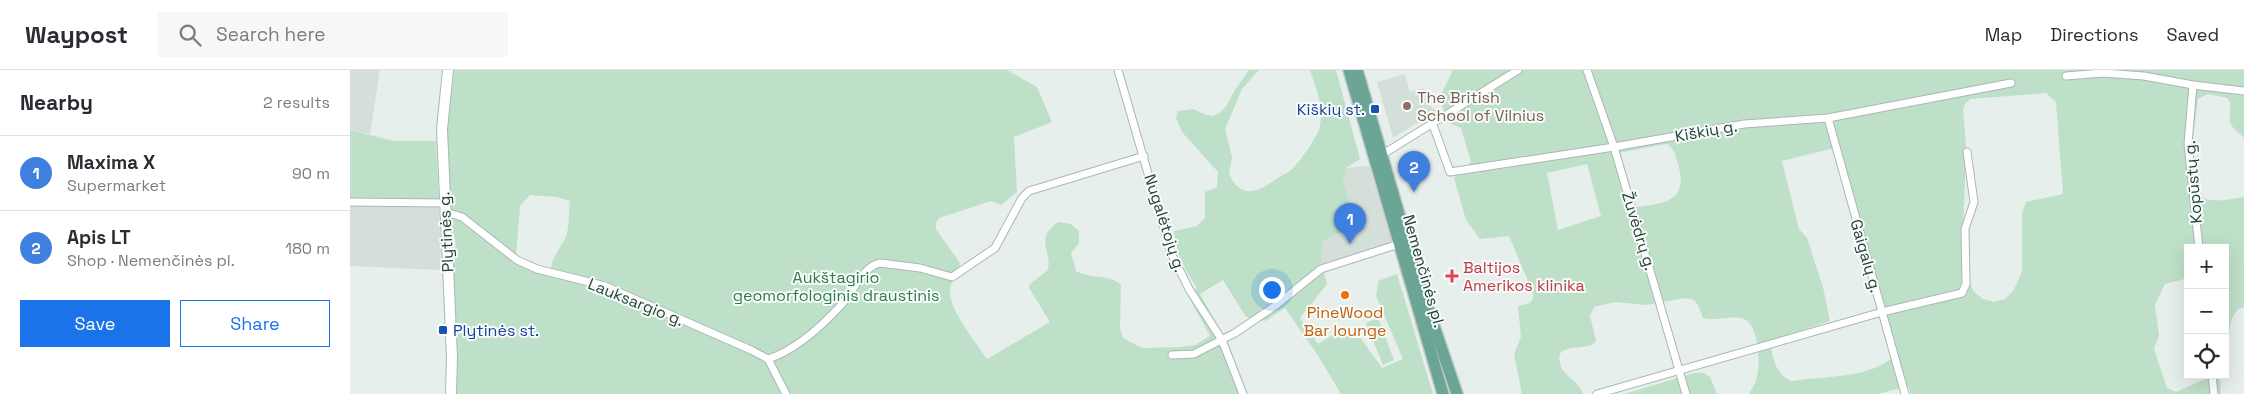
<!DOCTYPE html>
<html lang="en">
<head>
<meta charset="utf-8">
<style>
  body { margin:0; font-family:"Space Grotesk",sans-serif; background:#f7f7f7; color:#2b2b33 }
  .controls { position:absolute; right:15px; bottom:15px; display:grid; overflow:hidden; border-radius:0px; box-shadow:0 5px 20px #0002 }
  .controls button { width:45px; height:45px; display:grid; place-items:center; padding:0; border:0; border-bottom:1px solid #e1e1e2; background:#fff; color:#2b2b33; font:25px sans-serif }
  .you { position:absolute; left:921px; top:219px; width:18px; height:18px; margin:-12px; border:4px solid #fff; border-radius:50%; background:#1a73e8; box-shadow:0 0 0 8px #1a73e833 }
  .badge { display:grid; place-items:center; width:32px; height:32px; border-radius:50%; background:#1a73e8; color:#fff; font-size:16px; font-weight:700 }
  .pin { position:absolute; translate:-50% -41px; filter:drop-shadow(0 1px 2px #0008) }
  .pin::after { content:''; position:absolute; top:26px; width:18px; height:15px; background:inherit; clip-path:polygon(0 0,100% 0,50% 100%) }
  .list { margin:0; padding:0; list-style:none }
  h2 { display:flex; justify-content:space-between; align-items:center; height:65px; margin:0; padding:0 20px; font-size:21px }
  h2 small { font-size:16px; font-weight:400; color:#7c7c81 }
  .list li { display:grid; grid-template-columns:32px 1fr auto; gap:15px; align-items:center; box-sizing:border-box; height:75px; padding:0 20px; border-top:1px solid #e1e1e2 }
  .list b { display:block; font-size:19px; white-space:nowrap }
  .list p { margin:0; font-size:16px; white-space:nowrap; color:#7c7c81 }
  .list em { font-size:16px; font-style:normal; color:#7c7c81 }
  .actions { display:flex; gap:10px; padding:15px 20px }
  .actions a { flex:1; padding:11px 0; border:1px solid #1a73e8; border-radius:0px; text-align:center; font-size:18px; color:#1a73e8 }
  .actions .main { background:#1a73e8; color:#fff }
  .icon { flex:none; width:28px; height:28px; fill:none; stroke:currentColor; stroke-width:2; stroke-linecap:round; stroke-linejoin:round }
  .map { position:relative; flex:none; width:1894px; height:324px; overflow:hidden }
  header { display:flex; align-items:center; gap:30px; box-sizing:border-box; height:70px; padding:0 25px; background:#fff; border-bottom:1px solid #e1e1e2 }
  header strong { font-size:24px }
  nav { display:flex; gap:28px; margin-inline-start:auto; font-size:18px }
  .search { width:350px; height:45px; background:#f7f7f7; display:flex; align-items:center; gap:12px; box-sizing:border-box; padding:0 18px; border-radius:0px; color:#7c7c81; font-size:19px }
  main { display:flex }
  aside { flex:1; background:#fff }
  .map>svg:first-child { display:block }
</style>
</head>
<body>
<header>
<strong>Waypost</strong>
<div class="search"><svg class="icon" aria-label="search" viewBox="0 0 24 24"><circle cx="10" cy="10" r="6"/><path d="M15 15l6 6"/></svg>Search here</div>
<nav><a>Map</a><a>Directions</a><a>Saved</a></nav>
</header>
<main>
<aside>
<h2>Nearby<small>2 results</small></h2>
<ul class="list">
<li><span class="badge" style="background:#3f7fe0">1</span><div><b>Maxima X</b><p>Supermarket</p></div><em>90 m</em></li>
<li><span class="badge" style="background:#3f7fe0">2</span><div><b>Apis LT</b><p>Shop · Nemenčinės pl.</p></div><em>180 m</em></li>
</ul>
<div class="actions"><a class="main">Save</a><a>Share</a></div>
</aside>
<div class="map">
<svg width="1894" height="324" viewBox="0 0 1894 324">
  <rect width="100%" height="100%" fill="#e6efeb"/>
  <g fill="#d4dfda">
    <polygon points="0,0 30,0 20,64 0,60"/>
    <polygon points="1055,4 1060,22 1074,18 1078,34 1087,41 1043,68 1027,12"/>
    <polygon points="1019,96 1041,168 1041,181 974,201 971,191 973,171 1006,155 993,111 995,98"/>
    <polygon points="0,129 89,132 91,200 0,196"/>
  </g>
  <g fill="#bfe0c8" fill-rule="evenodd">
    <path d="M104 0H657L687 17 702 52 664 67 667 122 651 135 641 131 589 148 586 153V159L610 193C609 203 602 210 600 219 597 237 627 274 637 289L700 252 679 218 680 214 698 200C702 181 684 169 708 152L721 154 729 161V173L721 183 726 201C739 209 760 204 771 215L770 258 773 268 792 278 831 277 845 275 860 266 837 224 847 218C834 199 826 184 824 161L847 156 855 148V122L867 117 868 102 832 62 826 48 828 41 843 39 854 44 862 46 870 43 877 35 885 20 899 0H909L892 19 875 59 882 87 879 104C891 129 906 123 925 110 930 106 936 104 941 100 948 95 967 67 969 59 975 39 966 19 960 0H986L1010 89 996 98 993 111 1006 155 973 171 971 191 977 214 950 248 968 274 993 258 1009 266 1032 298 1053 289 1026 226 1028 211 1047 204 1083 324H991L967 284 935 238 915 251 896 247 873 210 850 224C867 255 891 289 891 324H106L107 292 102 192C106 181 108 169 101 159L97 66ZM180 125 207 127 220 131C218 142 220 152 217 163 213 177 201 185 201 201L166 186 170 136Z"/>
    <path d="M1103 0H1894V68C1890 63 1882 59 1880 52 1878 44 1884 36 1877 28L1858 24 1848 29 1842 75 1848 124C1858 135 1880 129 1894 127V237L1888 239 1882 248 1875 282V178H1838V208L1815 214 1805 235 1809 265 1804 279 1817 318 1826 322 1864 305H1870L1871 324H1561L1558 316 1528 324H1399C1401 319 1405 315 1406 310 1411 296 1410 251 1391 248 1379 246 1365 251 1353 248L1348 235 1344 230 1335 228 1296 235 1265 232 1244 237 1240 246 1246 271C1237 284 1201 269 1211 296 1215 307 1227 309 1233 324H1172L1164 284 1171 267 1168 236 1180 233 1183 228V223L1159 166 1130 169 1116 150 1104 108 1121 92 1111 58 1097 52 1090 27ZM1696 23 1706 32 1713 124 1676 132 1672 143V201L1667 213 1663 221 1655 229 1644 232 1633 229 1624 222 1612 196 1616 75 1613 40 1615 34 1620 29ZM1317 74C1326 80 1326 88 1329 98 1339 137 1304 133 1276 139L1263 84ZM1480 79 1492 84 1545 286C1515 310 1478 305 1442 311 1424 304 1424 288 1419 271L1480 251 1473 217 1457 168 1449 159 1432 91ZM1237 94 1251 146 1208 160 1197 103Z"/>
    <polygon points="0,60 44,71 86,71 89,132 0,129"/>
    <polygon points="1028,248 1044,290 1033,295 1016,253"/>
    <polygon points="1344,303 1354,303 1360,307 1367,324 1274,324"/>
  </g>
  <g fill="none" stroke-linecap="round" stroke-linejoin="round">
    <g stroke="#a8b8b2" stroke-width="9">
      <g id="street">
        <polyline points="768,0 821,183 839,219 872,270 893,324"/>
        <polyline points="1237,0 1264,77 1336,324"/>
        <polyline points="1716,6 1753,3 1794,6 1843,15 1894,21"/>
        <polyline points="1843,15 1838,74 1849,178"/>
        <polyline points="1478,48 1555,324"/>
        <polyline points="1083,55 1100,102 1264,77 1394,54 1478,48 1661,13"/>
        <polyline points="1030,86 1168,0"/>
        <polyline points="0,132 95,133"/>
        <polyline points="95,142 112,147 167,190 187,199 255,216 401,280 418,289 436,324"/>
        <polyline points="822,285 844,284 885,263 925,236 971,199 1049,174"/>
        <path d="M418 289C446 280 472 256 492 234 504 221 512 197 530 193L570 198 602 207 645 178 672 128 679 121 794 86"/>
        <polyline points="1862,305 1864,324"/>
        <polyline points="1247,324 1532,242 1612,223 1616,214 1615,159 1624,132 1617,82"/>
      </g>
    </g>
    <g stroke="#a4bbb3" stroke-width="12">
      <polyline id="secondary" points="98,0 92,59 102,288 101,324"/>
    </g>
    <g stroke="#c2cac8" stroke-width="14">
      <g id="primary">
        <polyline points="999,0 1093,324"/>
        <polyline points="1007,0 1067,206 1107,324"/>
      </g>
    </g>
    <use href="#street" stroke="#fff" stroke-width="7"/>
    <use href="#secondary" stroke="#fff" stroke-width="10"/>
    <use href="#primary" stroke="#6aa596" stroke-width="11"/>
  </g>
  <circle fill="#8d6e63" stroke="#f7fbf9" stroke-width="2" cx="1057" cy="36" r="5"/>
  <g fill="#1a4fb4" stroke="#f7fbf9" stroke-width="2">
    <rect x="1020" y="34" width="10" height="10" rx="2.5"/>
    <rect x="88" y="255" width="10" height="10" rx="2.5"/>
  </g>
  <path fill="#e0444e" stroke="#f7fbf9" stroke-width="2" d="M1099.5 198.5h5v5h5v5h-5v5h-5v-5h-5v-5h5z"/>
  <circle fill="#e8710a" stroke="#f7fbf9" stroke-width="2" cx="995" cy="225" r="5"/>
  <g text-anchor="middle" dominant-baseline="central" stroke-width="4" stroke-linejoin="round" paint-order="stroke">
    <g font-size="16" fill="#785e54" stroke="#f7fbf9" text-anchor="start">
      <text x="1067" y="27">The British<tspan x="1067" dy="18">School of Vilnius</tspan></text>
    </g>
    <g font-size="16" fill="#164399" stroke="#f7fbf9" text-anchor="end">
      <text x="1015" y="39">Kiškių st.</text>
      <text x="103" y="260" text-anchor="start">Plytinės st.</text>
    </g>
    <g font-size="16" fill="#24423a" stroke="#f7fbf9">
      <text transform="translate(1356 61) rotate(-10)">Kiškių g.</text>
      <text transform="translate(1843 112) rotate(-95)">Kopūstų g.</text>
      <text transform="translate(815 153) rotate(72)">Nugalėtojų g.</text>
      <text transform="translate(1289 161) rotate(73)">Žuvėdrų g.</text>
      <text transform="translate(96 162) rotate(-93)">Plytinės g.</text>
      <text transform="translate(1516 186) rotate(74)">Gaigalų g.</text>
      <text transform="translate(1074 201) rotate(74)">Nemenčinės pl.</text>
      <text transform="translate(286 232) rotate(22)">Lauksargio g.</text>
    </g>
    <g font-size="16" fill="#be3a42" stroke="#f7fbf9" text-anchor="start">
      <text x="1113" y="197">Baltijos<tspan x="1113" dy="18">Amerikos klinika</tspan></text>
    </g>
    <g font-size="16" fill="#2d7a4b" stroke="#f7fbf9">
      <text x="486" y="207">Aukštagirio<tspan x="486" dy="18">geomorfologinis draustinis</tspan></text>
    </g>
    <g font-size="16" fill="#c56008" stroke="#f7fbf9">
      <text x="995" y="242">PineWood<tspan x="995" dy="18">Bar lounge</tspan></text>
    </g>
  </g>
</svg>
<div class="controls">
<button>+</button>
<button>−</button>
<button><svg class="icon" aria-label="locate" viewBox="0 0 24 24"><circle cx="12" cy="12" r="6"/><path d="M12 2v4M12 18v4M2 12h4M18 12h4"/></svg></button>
</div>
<div class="you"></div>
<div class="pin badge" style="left:1000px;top:174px;background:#3f7fe0">1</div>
<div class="pin badge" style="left:1064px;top:122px;background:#3f7fe0">2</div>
</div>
</main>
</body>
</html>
